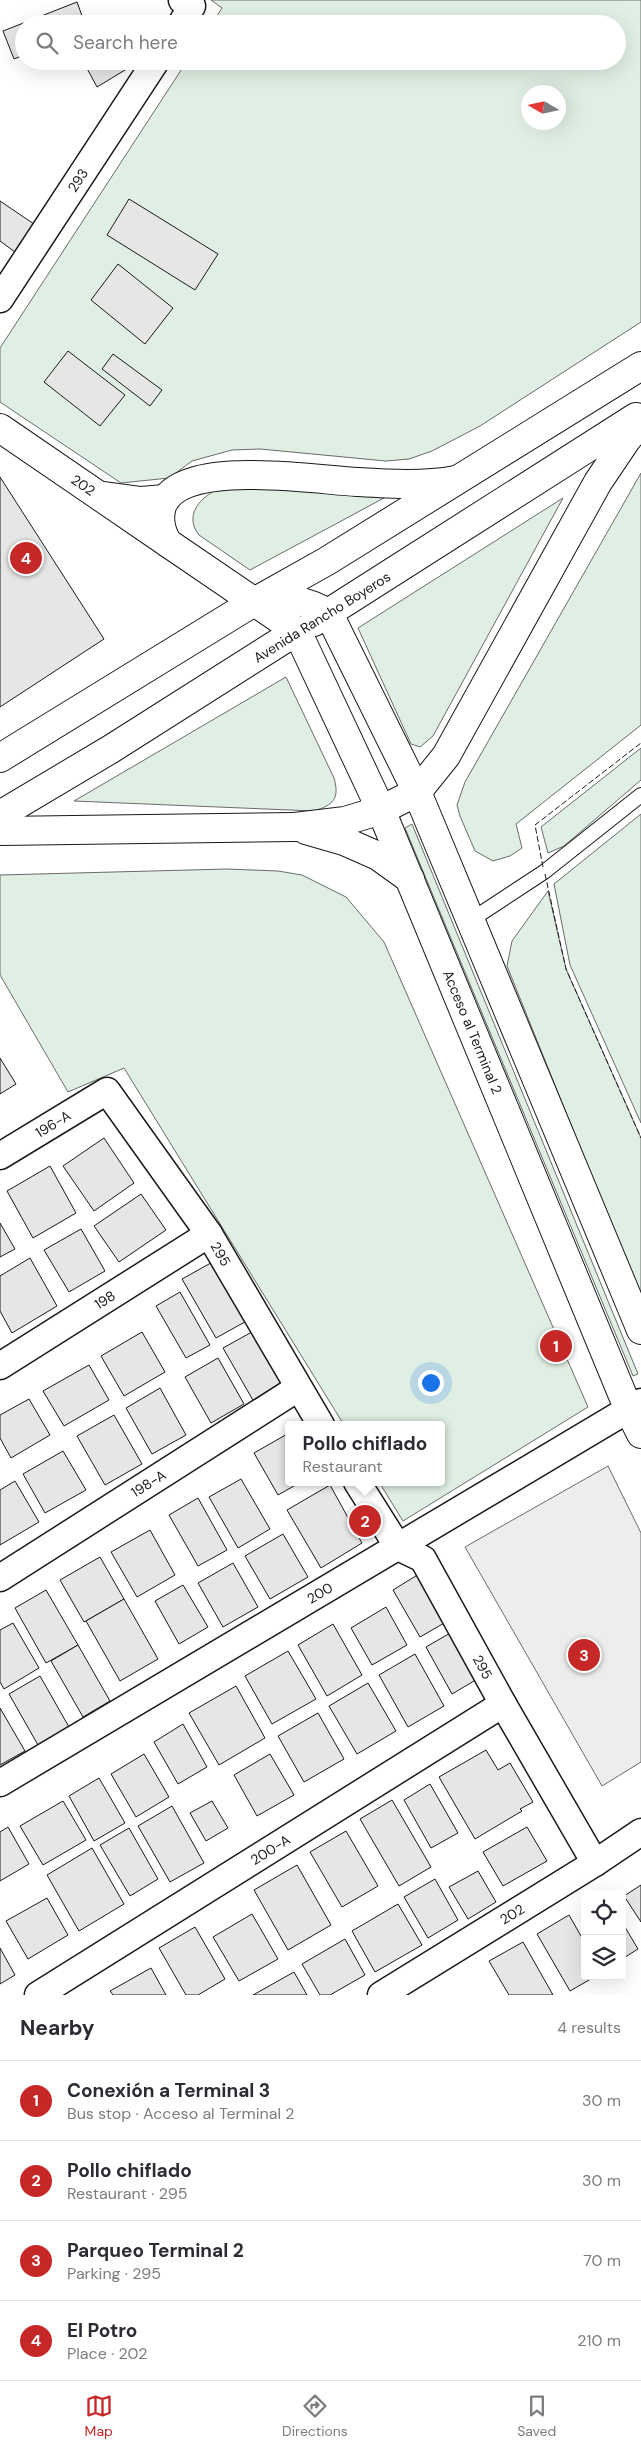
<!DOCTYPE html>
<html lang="en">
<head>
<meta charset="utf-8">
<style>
  body { margin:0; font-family:"DM Sans",sans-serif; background:#f2f2f3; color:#2b2b33 }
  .controls { position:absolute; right:15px; bottom:15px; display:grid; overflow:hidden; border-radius:5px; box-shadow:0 5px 20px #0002 }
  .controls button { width:45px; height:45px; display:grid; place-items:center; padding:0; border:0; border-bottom:1px solid #e1e1e2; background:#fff; color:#2b2b33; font:25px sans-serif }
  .compass { position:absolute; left:521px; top:85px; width:45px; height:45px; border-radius:50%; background:#fff; box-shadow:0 5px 20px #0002; rotate:279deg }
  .you { position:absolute; left:430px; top:1382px; width:18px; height:18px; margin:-12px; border:4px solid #fff; border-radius:50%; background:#1a73e8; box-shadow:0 0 0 8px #1a73e833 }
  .badge { display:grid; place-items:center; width:32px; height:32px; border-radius:50%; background:#c62828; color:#fff; font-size:16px; font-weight:700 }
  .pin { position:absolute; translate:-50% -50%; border:2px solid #fff; box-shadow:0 1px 5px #0006 }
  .popup { position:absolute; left:285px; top:1421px; width:160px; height:65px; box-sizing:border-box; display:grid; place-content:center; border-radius:5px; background:#fff; filter:drop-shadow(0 1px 4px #0005); font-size:16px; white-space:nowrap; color:#7c7c81 }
  .popup b { font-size:19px; color:#2b2b33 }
  .popup::after { content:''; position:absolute; left:50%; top:100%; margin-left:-10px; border:10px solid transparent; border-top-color:#fff }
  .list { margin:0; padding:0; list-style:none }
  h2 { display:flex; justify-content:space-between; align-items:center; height:65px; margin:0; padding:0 20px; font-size:21px }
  h2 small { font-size:16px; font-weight:400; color:#7c7c81 }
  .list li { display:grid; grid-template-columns:32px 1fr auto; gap:15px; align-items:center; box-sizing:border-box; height:80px; padding:0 20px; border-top:1px solid #e1e1e2 }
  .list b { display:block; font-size:19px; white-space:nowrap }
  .list p { margin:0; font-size:16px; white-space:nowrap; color:#7c7c81 }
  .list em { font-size:16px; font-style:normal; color:#7c7c81 }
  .icon { flex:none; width:28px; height:28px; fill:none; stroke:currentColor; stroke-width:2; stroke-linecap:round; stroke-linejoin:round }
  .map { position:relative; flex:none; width:641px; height:1995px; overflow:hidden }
  .search { position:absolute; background:#fff; box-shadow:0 5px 20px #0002; left:15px; right:15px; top:15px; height:55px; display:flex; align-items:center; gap:12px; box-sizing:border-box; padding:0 18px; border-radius:28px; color:#7c7c81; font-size:19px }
  .sheet { height:385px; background:#fff }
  nav { display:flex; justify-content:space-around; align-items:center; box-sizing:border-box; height:70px; border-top:1px solid #e1e1e2; background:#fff; font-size:14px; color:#7c7c81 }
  nav a { display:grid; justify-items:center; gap:2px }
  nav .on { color:#c62828 }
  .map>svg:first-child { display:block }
</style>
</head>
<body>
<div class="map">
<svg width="641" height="1995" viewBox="0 0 641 1995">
  <rect width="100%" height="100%" fill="#fff"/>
  <g fill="#e0efe3" stroke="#6a6a6a" fill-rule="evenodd">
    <path d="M211 0H641V322L480 426 432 451 409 459 386 461 260 449 232 450 192 461 169 478 121 483 0 402V348L187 61H617V24H212L222 8ZM528 92H558V122H528Z"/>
    <polygon points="641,473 641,725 516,824 522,848 510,856 493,861 475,851 460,816 457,805 465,782"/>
    <path d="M269 488 384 498 250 570 199 535C184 516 199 498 218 489Z"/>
    <polygon points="563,498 433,736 420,747 411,744 358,628"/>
    <path d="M286 677 334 778C340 799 333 805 314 811L74 801Z"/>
    <polygon points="641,748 641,780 564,846 548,853 541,827"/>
    <polygon points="641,814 641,1123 570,965 554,884"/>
    <polygon points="412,824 638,1374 633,1376 405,828"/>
    <polygon points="227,869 278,871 302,875 346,897 384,942 588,1407 403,1521 379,1482 441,1482 441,1425 344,1425 124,1068 68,1092 0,975 0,875"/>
    <polygon points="548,891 566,969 641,1138 641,1299 507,966 512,941"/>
  </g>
  <polygon fill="#ededed" stroke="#6a6a6a" points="608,1466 641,1533 641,1762 602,1786 465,1547"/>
  <g fill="#e6e6e6" stroke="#1a1a1a">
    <polygon points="77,2 85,24 24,24 24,55 14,59 3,31"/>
    <polygon points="83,61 140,61 97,87"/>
    <polygon points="129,199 218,254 195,290 107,235"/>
    <polygon points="0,201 34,224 15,252 0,241"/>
    <polygon points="118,264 173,308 145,344 91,300"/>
    <polygon points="68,351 125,395 100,426 44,382"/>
    <polygon points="113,354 162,390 150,406 102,369"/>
    <polygon points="0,477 104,639 0,707"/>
    <polygon points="0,1058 16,1084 0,1094"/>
    <polygon points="104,1138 134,1183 94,1211 63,1166"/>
    <polygon points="50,1166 76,1213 33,1238 7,1191"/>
    <polygon points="141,1194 166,1230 119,1262 94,1226"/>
    <polygon points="0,1223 15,1249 0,1257"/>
    <polygon points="81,1229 105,1271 69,1292 44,1250"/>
    <polygon points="30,1258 57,1306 12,1333 0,1311 0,1276"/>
    <polygon points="218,1259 252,1318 216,1338 182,1279"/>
    <polygon points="180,1292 210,1345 186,1358 156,1306"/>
    <polygon points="259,1328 289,1381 254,1402 223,1348"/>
    <polygon points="142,1332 165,1372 124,1396 101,1356"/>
    <polygon points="218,1358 244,1404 211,1423 185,1377"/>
    <polygon points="89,1365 109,1400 64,1426 43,1391"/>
    <polygon points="160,1388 186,1435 152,1454 126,1408"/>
    <polygon points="29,1399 50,1435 11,1458 0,1438 0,1415"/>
    <polygon points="114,1415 142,1464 105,1485 77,1436"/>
    <polygon points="289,1433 289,1482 301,1482 278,1495 254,1453"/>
    <polygon points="63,1451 86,1490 45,1513 23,1474"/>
    <polygon points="241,1479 270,1529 238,1548 209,1497"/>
    <polygon points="15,1481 39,1522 0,1545 0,1490"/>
    <polygon points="330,1485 362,1543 321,1568 287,1510"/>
    <polygon points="198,1498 227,1550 198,1566 169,1515"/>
    <polygon points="150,1530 175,1575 137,1597 111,1552"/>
    <polygon points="283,1534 308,1577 270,1599 245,1556"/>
    <polygon points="100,1557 124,1599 84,1622 60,1580"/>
    <polygon points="233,1563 258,1607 223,1627 198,1583"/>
    <polygon points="419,1574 446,1622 420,1637 393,1590"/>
    <polygon points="183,1585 208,1627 179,1644 155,1601"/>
    <polygon points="46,1590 78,1645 46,1663 15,1608"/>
    <polygon points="124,1599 158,1659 120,1681 86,1621"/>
    <polygon points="386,1607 407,1645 372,1665 351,1628"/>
    <polygon points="13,1623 39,1668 4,1689 0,1682 0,1630"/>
    <polygon points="333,1624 362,1675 327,1696 298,1645"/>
    <polygon points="452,1632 479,1678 452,1694 426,1647"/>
    <polygon points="78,1645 110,1701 83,1717 51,1661"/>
    <polygon points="288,1651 316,1699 272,1724 245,1676"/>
    <polygon points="415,1654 444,1706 408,1727 379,1675"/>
    <polygon points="40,1676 69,1727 38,1745 9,1694"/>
    <polygon points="368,1683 396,1731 357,1754 329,1706"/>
    <polygon points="236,1686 265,1738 219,1765 189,1713"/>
    <polygon points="0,1708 25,1751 0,1765"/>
    <polygon points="318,1713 344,1759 304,1782 278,1736"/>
    <polygon points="183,1724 207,1767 178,1784 154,1742"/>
    <polygon points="486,1750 498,1770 510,1763 533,1802 520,1809 522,1811 475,1839 439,1777"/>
    <polygon points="144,1754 169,1797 136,1817 111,1774"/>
    <polygon points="270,1754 294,1795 257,1816 234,1775"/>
    <polygon points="99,1778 125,1823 94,1841 69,1796"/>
    <polygon points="430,1784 458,1833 431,1848 404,1800"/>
    <polygon points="392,1800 431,1867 399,1886 360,1819"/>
    <polygon points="63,1801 86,1840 43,1865 20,1826"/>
    <polygon points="212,1801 228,1828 206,1841 190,1813"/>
    <polygon points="172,1806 204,1863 170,1882 138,1826"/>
    <polygon points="8,1827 29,1864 0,1881 0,1832"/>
    <polygon points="527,1827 547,1861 503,1886 483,1852"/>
    <polygon points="129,1828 158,1879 130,1896 100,1845"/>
    <polygon points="346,1831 378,1886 342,1907 310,1852"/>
    <polygon points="92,1848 124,1904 79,1931 47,1875"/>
    <polygon points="297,1865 331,1925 288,1950 254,1890"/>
    <polygon points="478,1871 496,1902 468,1919 449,1887"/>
    <polygon points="435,1879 458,1920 428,1938 404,1897"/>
    <polygon points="641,1885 641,1922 624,1896"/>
    <polygon points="47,1898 68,1935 28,1959 6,1921"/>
    <polygon points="398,1904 422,1945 375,1972 352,1931"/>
    <polygon points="252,1914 278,1959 239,1981 213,1937"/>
    <polygon points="569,1915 585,1943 585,1976 596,1976 570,1991 537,1934"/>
    <polygon points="622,1922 638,1949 622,1959"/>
    <polygon points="195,1927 225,1979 198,1995 186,1995 159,1948"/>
    <polygon points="345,1939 365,1975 330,1995 320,1995 302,1964"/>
    <polygon points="523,1942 553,1995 509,1995 489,1961"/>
    <polygon points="0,1948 15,1975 0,1984"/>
    <polygon points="151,1968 166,1995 113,1995 110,1991"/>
    <polygon points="294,1972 307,1995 253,1995"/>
  </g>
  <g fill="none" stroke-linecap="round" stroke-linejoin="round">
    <g stroke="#1a1a1a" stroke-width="16">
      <polyline id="service" points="471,920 544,872 641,795"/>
    </g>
    <g stroke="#1a1a1a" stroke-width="29">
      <g id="minor">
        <polyline points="181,24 192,6 182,0"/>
        <path id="s1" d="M0 299 156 61"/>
        <path id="s2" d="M0 1156 107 1091 209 1234 321 1425"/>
        <path id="s3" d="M0 1366 209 1234"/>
        <path id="s4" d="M357 1482 398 1547 423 1559 503 1704 595 1863"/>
        <path id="s5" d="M0 1578 298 1388"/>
        <path id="s6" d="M0 1783 641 1402"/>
        <path id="s7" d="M38 1995 503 1704"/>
        <path id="s8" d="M381 1995 595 1863 641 1832"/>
      </g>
    </g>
    <g stroke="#1a1a1a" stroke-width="30">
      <g id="tertiary">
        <path id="s9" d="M0 428 168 543"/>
        <polyline points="104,496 141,501 165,499"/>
      </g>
    </g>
    <g stroke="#1a1a1a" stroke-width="30">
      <g id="primary">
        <path d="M260 601C286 597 307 600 329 614"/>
        <polyline points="254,602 327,561 641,366"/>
        <polyline points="329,614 417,792 641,1330"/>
        <polyline points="314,622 636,417"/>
        <path id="s10" d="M297 631 381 810 628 1408 641 1434"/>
        <path d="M297 631 168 543C161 532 158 519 162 506 180 457 315 480 357 482 391 484 423 486 456 480"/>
        <polyline points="295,827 345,821 381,810 417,792 446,756 598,482 627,439 641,423"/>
        <polyline points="306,830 344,841 378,856 410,879"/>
      </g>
    </g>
    <g stroke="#1a1a1a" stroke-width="30">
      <g id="trunk">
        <polyline points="0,758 254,602"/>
        <polyline points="0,815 111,749 297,631"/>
        <polyline points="0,831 295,827"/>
      </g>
    </g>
    <use href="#service" stroke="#fff" stroke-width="14"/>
    <use href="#minor" stroke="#fff" stroke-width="26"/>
    <use href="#tertiary" stroke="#fff" stroke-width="28"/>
    <use href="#primary" stroke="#fff" stroke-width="28"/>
    <use href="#trunk" stroke="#fff" stroke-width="28"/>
    <g stroke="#1a1a1a" stroke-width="1" stroke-dasharray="6 2.5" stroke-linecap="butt">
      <polyline points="543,867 535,825 641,743"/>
      <polyline points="545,874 566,969 641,1138"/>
    </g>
  </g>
  <g text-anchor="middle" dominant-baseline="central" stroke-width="4" stroke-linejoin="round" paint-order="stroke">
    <g font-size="14" fill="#1a1a1a" stroke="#fff">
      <text stroke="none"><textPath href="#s1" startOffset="142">293</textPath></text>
      <text stroke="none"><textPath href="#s9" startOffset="101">202</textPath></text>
      <text transform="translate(322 617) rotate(-32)">Avenida Rancho Boyeros</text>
      <text stroke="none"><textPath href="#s10" startOffset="438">Acceso al Terminal 2</textPath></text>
      <text stroke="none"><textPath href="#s2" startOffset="62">196-A</textPath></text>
      <text stroke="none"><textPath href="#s2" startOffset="324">295</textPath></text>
      <text stroke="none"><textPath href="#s3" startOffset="124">198</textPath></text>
      <text stroke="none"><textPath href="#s5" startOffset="176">198-A</textPath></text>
      <text stroke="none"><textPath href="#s6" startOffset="372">200</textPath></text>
      <text stroke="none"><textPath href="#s4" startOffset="228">295</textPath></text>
      <text stroke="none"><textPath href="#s7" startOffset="274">200-A</textPath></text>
      <text stroke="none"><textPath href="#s8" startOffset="154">202</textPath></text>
    </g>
  </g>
</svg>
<div class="controls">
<button><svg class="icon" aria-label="locate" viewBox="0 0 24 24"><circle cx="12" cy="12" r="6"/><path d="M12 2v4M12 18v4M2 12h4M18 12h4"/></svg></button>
<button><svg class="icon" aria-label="layers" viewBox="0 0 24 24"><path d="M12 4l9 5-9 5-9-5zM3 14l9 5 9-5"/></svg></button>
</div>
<svg class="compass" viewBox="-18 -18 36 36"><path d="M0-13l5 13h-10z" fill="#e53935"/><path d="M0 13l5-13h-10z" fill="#7c7c81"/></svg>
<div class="you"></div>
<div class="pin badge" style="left:556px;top:1346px">1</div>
<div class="pin badge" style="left:365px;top:1521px">2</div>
<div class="popup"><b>Pollo chiflado</b>Restaurant</div>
<div class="pin badge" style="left:584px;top:1655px">3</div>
<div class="pin badge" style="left:26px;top:558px">4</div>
<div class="search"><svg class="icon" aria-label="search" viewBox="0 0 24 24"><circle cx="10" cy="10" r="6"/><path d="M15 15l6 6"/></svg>Search here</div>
</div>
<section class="sheet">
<h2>Nearby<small>4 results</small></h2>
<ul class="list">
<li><span class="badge">1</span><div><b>Conexión a Terminal 3</b><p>Bus stop · Acceso al Terminal 2</p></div><em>30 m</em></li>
<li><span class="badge">2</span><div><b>Pollo chiflado</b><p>Restaurant · 295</p></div><em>30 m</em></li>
<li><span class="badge">3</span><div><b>Parqueo Terminal 2</b><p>Parking · 295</p></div><em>70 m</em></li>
<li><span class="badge">4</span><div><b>El Potro</b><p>Place · 202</p></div><em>210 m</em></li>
</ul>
</section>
<nav>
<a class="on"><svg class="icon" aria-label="map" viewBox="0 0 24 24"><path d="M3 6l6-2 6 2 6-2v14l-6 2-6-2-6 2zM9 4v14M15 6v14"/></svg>Map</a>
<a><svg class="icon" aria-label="directions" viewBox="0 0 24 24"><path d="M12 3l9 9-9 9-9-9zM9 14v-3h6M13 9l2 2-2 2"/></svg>Directions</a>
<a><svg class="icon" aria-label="saved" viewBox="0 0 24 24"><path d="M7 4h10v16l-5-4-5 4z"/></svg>Saved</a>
</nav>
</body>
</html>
